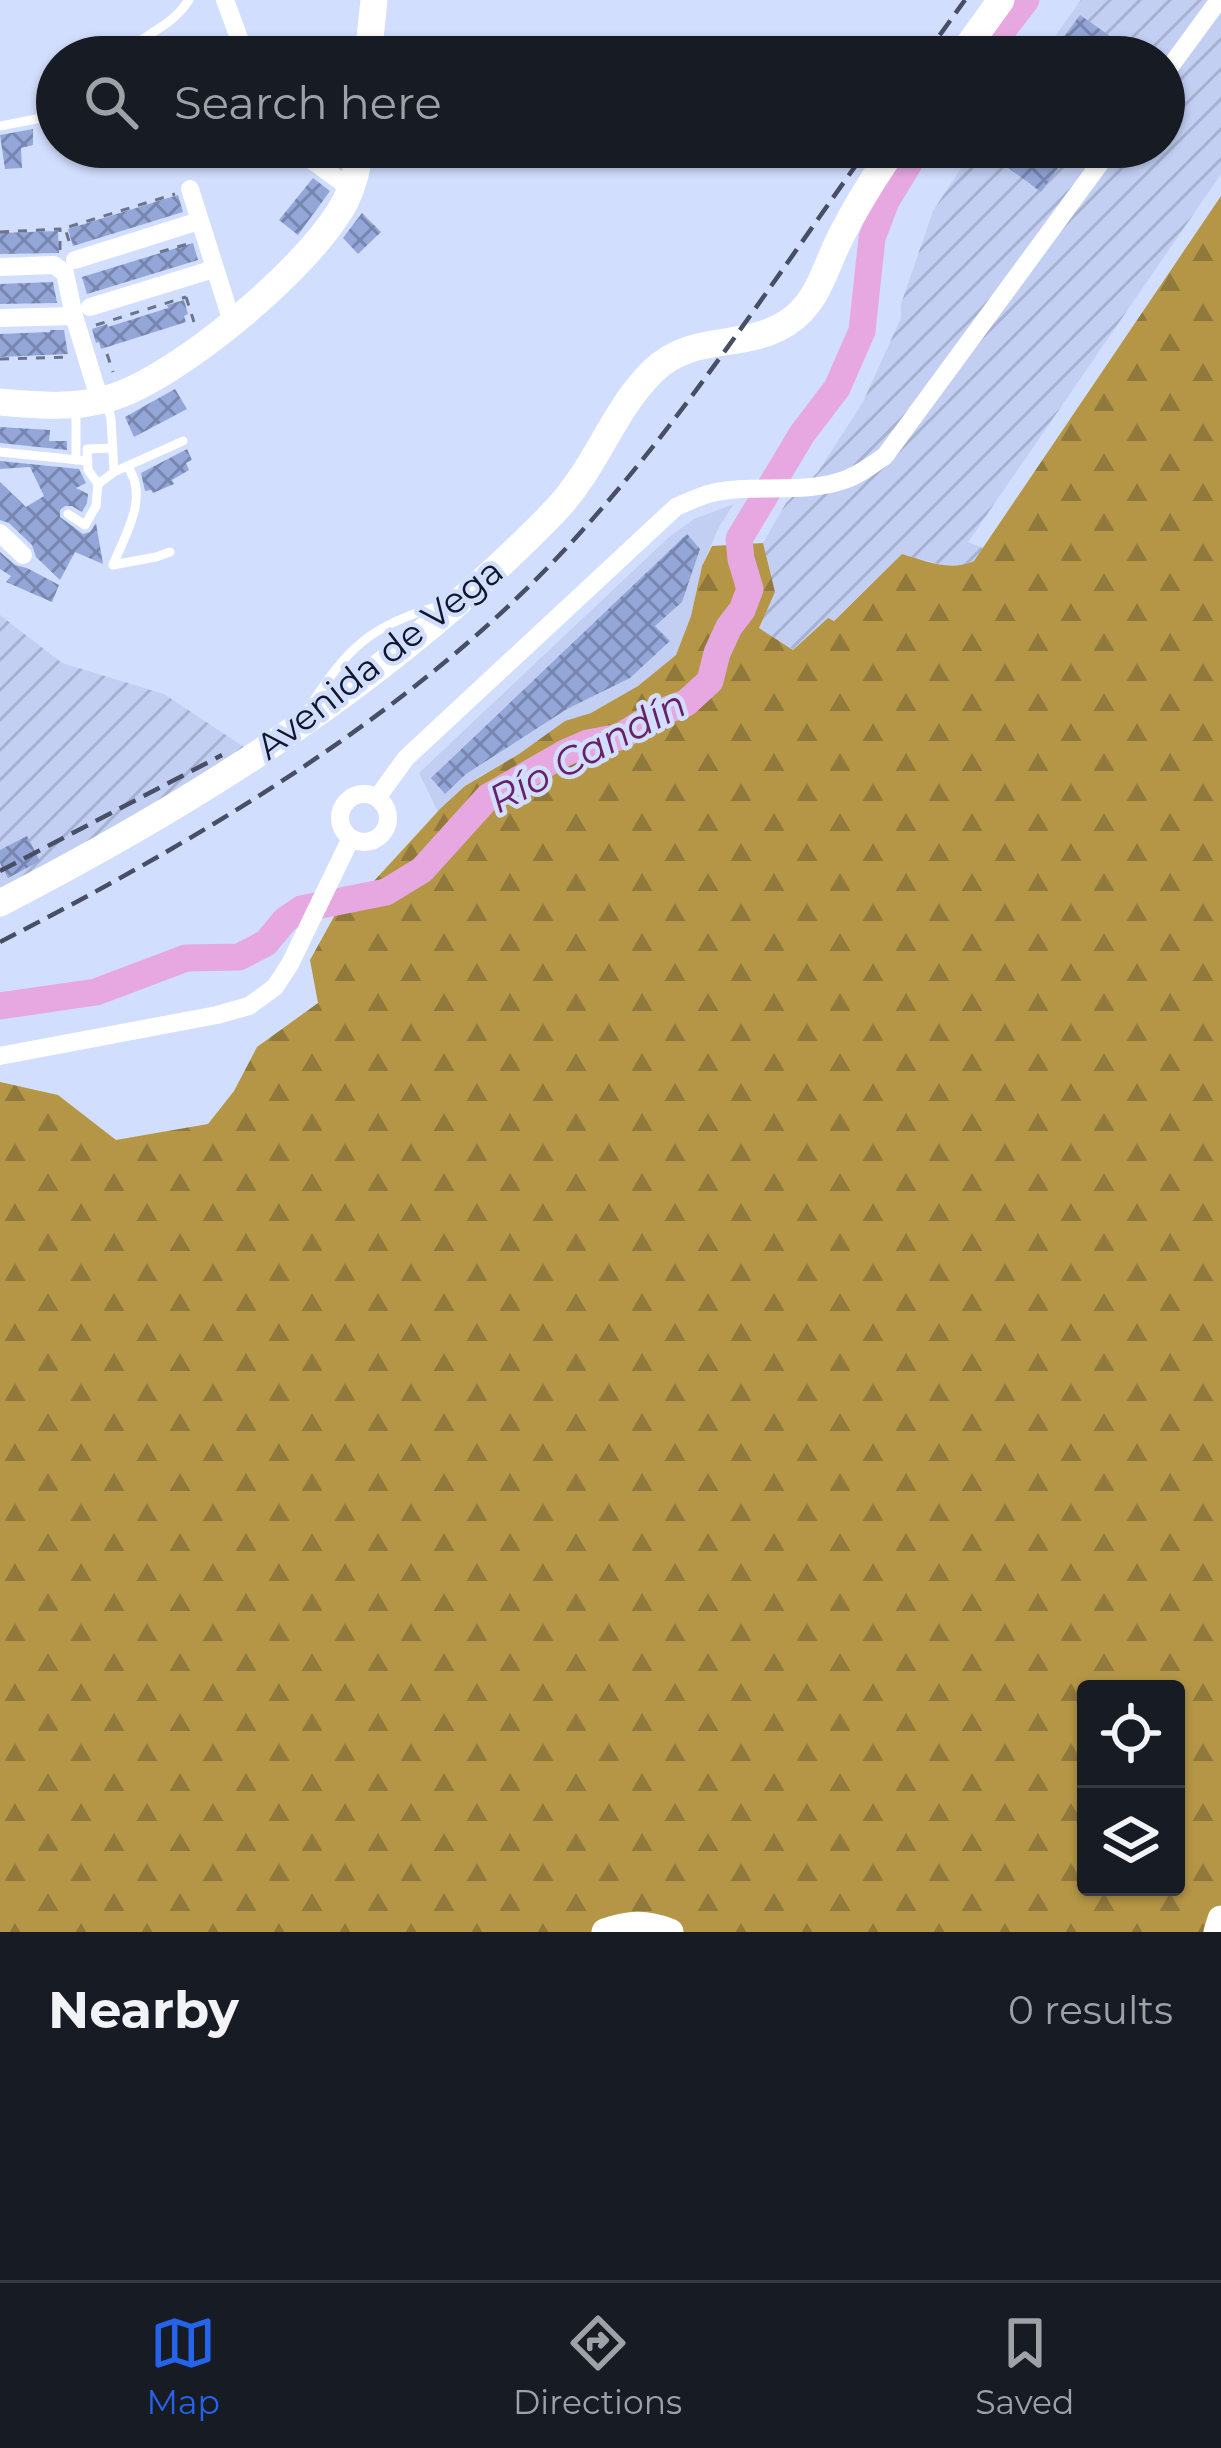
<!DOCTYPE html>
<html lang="en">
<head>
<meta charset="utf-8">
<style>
  body { margin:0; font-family:Montserrat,sans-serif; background:#20242c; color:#f1f3f6 }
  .controls { position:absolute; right:36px; bottom:36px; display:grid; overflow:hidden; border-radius:12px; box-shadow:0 3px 9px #0004 }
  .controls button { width:108px; height:108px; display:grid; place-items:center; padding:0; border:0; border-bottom:3px solid #363941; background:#171b24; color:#f1f3f6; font:60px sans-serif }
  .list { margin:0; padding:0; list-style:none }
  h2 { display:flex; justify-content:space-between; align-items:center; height:156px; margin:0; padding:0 48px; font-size:51px }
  h2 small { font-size:39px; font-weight:400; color:#9ea1a6 }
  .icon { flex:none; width:66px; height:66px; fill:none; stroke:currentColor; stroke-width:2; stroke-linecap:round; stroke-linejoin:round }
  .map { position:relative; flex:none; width:1221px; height:1932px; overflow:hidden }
  .search { position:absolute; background:#171b24; box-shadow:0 3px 9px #0004; left:36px; right:36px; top:36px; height:132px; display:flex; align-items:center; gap:30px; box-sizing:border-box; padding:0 42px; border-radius:66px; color:#9ea1a6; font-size:45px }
  .sheet { height:348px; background:#171b24 }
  nav { display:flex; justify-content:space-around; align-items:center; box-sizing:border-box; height:168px; border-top:3px solid #363941; background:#171b24; font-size:33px; color:#9ea1a6 }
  nav a { display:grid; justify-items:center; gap:6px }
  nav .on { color:#2563eb }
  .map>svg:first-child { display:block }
</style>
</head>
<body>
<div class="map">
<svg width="1221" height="1932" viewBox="0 0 1221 1932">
  <defs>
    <pattern id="industrial-furrows" width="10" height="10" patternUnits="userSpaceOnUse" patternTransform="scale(3)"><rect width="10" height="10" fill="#c2cff3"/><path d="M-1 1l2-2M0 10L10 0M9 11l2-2" fill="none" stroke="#a6b1d0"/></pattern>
    <pattern id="forest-firs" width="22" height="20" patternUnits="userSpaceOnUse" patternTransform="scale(3)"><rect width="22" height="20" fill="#b49646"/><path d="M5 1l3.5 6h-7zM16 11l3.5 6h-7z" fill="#91793b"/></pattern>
    <pattern id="building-cross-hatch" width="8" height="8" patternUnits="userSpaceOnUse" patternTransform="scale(3)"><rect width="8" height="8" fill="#94a6d8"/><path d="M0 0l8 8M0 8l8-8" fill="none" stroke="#7786af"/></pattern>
  </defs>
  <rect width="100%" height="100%" fill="#d2defe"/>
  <polygon fill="#c2cff3" points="734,504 719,527 702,566 691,616 676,655 638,686 591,713 565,722 519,754 477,778 438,812 419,773 669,537 694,519"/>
  <g fill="url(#industrial-furrows)">
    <polygon points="1081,0 1221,0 1221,174 968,542 983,548 974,561 960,567 949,567 902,554 833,621 827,619 794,650 759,628 774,592 763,543 786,503 818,472 863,402 901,318 901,304 933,211 975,147 1164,147 1164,57 1040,57"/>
    <polygon points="0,615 62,663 164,694 250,751 0,893"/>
  </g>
  <path fill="url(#forest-firs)" fill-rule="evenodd" d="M1221 196V1932H0V1082L58 1095 116 1140 208 1124 234 1091 257 1047 318 1003 310 960 336 913 374 881 441 808 465 786 519 754 565 721 591 713 638 686 676 655 691 616 702 566 712 546 763 543 775 592 759 628 793 650 828 618 834 621 902 554C926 561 950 572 974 561ZM1086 1689H1176V1887H1086Z"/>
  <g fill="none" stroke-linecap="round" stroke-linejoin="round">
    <g stroke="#e7a8e2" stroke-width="27">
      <polyline points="982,57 1026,0"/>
      <polyline points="0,1006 96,992 186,958 239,957 266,943 285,920 301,909 386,892 422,870 488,797 565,753 588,743 620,737 656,714 686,703 710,681 717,653 729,627 742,610 750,589 741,559 739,539 802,434 837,388 862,331 872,238 886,201 919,147"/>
    </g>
  </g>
  <g fill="url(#building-cross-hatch)">
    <polygon points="1080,15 1140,57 1049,57"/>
    <polygon points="33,129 33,145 21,148 22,168 5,169 0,135"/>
    <polygon points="980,147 1073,147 1041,192"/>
    <polygon points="313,178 330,191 298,235 279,220"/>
    <polygon points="178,195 183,212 73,246 68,229"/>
    <polygon points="362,213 381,232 358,254 343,238"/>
    <polygon points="58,231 59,253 0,254 0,233"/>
    <polygon points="193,243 198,260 87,294 82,277"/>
    <polygon points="53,282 57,303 0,304 0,284"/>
    <polygon points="184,300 188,314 184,316 186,322 101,349 99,342 96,343 92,329 107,324 108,327 168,308 167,305"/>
    <polygon points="50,330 64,330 68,354 0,357 0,334 50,332"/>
    <polygon points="175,389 187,409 134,437 125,417"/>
    <polygon points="0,427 50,430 49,441 67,441 67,450 0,443"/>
    <polygon points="187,449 192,460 186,463 189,470 172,480 174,484 153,493 151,490 145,491 141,473"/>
    <polygon points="0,461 79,469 86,483 76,488 88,494 87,503 82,512 72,506 65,506 60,510 60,517 83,534 90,532 96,523 103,564 75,552 60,580 36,557 32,545 9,523 0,520 0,482 26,507 44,496 30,467 0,469"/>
    <polygon points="687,534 700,549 682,602 655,626 670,641 630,678 567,709 466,774 445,794 431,778"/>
    <polygon points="0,552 15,565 27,568 59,585 52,602 6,582 11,576 0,569"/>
    <polygon points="27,836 40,861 8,878 0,863 0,850"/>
  </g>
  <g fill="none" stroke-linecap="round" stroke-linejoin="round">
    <g stroke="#6b748d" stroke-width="3" stroke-dasharray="9 9" stroke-linecap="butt">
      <polyline points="0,232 60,229 60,251"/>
      <polyline points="69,241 65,228 175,194"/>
      <polyline points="160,252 191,243"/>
      <polyline points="186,297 194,322"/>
      <polyline points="96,325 186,297"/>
      <polyline points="107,354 113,372"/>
      <polyline points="0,359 70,357"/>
    </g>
    <g stroke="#fff" stroke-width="9">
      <path d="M121 57C144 32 169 30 189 0"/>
      <polyline points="0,126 57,115"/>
      <polyline points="106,400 111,419 114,472"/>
      <polyline points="76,406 76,460"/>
      <polyline points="113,448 87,449 88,470 98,484 114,472 183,441"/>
      <polyline points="0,452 88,461"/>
      <path d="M127 466C150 496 125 535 113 565L156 557 170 552"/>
      <polyline points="68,514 85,525 96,506 98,484"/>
      <path d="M310 706C348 648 370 625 439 606"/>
    </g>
    <g stroke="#fff" stroke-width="18">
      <polyline points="225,0 246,57"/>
      <polyline points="1164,75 1219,0"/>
      <polyline points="294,147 351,189"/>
      <polyline points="190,189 232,322"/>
      <polyline points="75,260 199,221"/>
      <polyline points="0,267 54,265 65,273 74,316 100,401"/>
      <polyline points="90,307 214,269"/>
      <polyline points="0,318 74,316"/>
      <polyline points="0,533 23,555"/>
      <circle cx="364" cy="818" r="24"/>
      <path d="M377 798 406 758 676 507C688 502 699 496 712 493 755 483 802 495 844 480 859 475 872 465 885 456L1112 147"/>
      <polyline points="0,1056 217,1015 249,1006 275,987 290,964 351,838"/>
    </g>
    <g stroke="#fff" stroke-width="27">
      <polyline points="368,57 374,0"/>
      <polyline points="960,57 1001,0"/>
      <path d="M0 402C36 405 74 409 110 398 178 378 314 264 346 200 354 183 358 166 360 147"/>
      <path d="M0 903C202 799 395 676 554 512 596 469 612 411 653 371 693 332 743 351 787 323 817 304 824 271 839 240 855 208 875 176 895 147"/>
      <path d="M605 1932C629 1923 647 1923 670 1932"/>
      <polyline points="1217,1932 1221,1919"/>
    </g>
    <g stroke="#474e65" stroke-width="4.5" stroke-dasharray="18 9" stroke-linecap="butt">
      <polyline points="924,57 965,0"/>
      <polyline points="0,871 222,755"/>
      <path d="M0 942C195 842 402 720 554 561 673 437 769 286 869 147"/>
    </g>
  </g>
  <g text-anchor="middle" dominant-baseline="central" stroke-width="9" stroke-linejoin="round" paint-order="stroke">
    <g font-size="36" fill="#11172a" stroke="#d2defe">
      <text transform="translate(379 658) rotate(-38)">Avenida de Vega</text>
    </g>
    <g font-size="39" font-style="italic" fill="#681f65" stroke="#d2defe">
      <text transform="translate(587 751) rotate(-28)">Río Candín</text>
    </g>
  </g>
</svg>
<div class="controls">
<button><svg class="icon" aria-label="locate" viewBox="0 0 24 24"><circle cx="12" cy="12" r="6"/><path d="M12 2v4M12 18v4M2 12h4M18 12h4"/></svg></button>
<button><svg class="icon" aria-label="layers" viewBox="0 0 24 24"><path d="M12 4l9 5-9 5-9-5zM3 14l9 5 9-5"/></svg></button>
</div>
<div class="search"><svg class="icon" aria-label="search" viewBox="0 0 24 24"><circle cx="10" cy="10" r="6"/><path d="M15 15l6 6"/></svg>Search here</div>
</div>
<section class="sheet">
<h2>Nearby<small>0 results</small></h2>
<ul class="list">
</ul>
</section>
<nav>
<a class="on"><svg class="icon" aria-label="map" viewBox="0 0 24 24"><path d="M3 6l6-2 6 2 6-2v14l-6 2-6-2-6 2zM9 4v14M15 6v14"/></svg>Map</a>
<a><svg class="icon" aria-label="directions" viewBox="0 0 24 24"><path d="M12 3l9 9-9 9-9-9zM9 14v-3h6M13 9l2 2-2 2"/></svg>Directions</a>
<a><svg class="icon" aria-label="saved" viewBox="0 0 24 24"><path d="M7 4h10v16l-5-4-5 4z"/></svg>Saved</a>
</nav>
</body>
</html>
